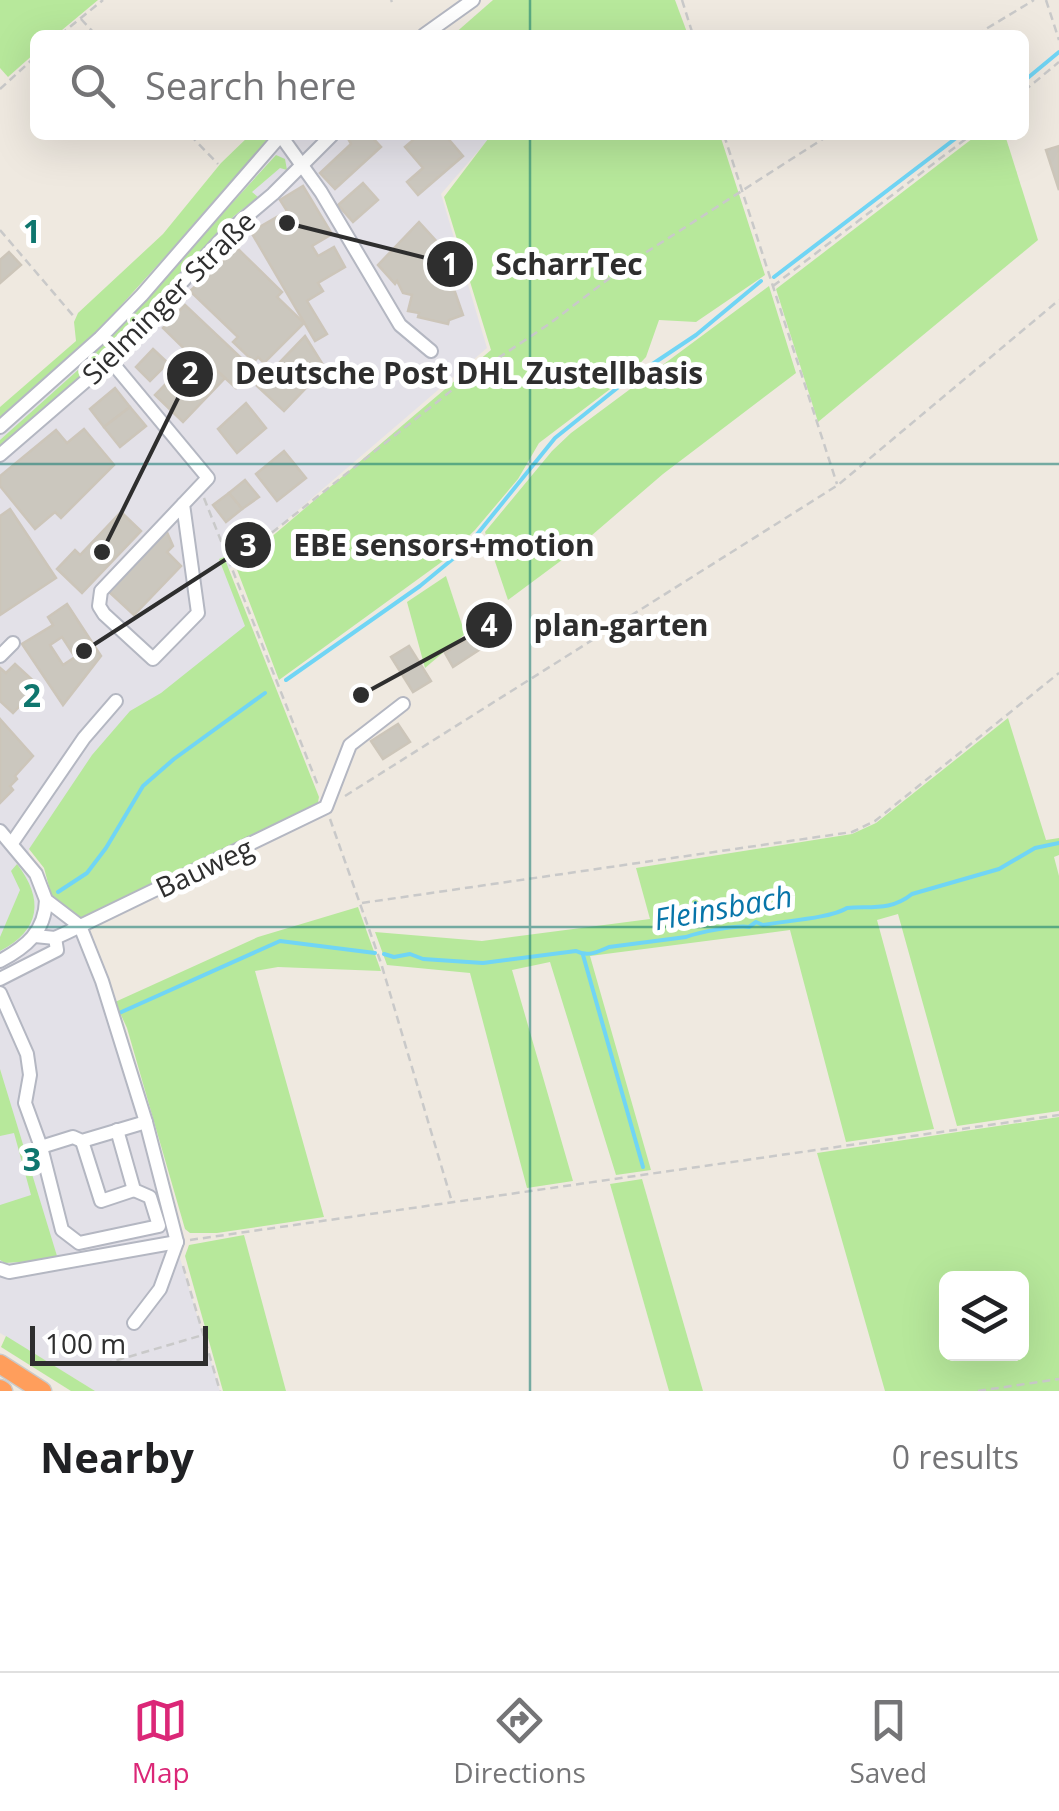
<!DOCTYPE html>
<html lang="en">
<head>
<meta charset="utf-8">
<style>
  body { margin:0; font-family:"Open Sans",sans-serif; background:#f6f6f6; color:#202124 }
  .controls { position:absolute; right:30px; bottom:30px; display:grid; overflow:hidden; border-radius:15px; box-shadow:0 10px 40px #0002 }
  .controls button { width:90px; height:90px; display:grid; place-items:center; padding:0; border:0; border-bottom:2px solid #e0e0e0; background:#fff; color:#202124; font:50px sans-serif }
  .scale { position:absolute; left:30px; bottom:25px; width:178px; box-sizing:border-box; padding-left:10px; border:5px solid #2e2e2e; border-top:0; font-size:28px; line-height:35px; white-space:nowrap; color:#2e2e2e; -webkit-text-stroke:8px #fff; paint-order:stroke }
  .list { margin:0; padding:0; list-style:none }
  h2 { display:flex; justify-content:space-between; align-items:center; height:130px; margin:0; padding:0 40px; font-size:42px }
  h2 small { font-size:32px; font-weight:400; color:#757577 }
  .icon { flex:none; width:55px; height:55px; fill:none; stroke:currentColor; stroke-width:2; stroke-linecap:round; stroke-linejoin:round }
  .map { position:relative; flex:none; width:1059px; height:1391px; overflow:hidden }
  .search { position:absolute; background:#fff; box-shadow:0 10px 40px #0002; left:30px; right:30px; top:30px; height:110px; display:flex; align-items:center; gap:25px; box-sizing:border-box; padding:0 35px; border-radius:15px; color:#757577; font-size:38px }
  .sheet { height:280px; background:#fff }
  nav { display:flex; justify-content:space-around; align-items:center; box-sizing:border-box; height:140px; border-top:2px solid #e0e0e0; background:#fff; font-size:28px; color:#757577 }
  nav a { display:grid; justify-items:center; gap:5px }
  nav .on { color:#db2777 }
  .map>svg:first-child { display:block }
</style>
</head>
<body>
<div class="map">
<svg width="1059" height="1391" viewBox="0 0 1059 1391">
  <rect width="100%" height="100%" fill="#efe9e0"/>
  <polygon fill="#e3e1e8" points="281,135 492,135 441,194 487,348 226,572 249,626 93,756 29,850 28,861 46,900 80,926 220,1391 95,1391 0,1333 0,427 76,361"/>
  <g fill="#b7e89b" fill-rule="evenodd">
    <polygon points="0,0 98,0 56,35 35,35 35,53 8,77 0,68"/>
    <polygon points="493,0 675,0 688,35 453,35"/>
    <polygon points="250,135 275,135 98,331 0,421 0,407 76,341 74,322 78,313 163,234 221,163"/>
    <polygon points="491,135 720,135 765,275 696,322 659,320 646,357 630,374 539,443 518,479 475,530 443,561 279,680 236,567 491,350 444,197"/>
    <polygon points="977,135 1005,135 1038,240 818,422 776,289"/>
    <polygon points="276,155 285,159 287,170 280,168 252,192 258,197 234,216 105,357 0,449 0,440 88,361"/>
    <polygon points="769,286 796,373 663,474 570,554 508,600 485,532 552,451 571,433"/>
    <polygon points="224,557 319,797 317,807 83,921 51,894 44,868 29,849 92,755 130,711 161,693 245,626 219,559"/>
    <polygon points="446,576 465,634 425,668 407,602"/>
    <polygon points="1008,718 1046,840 1059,838 1059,855 1054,857 1059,876 1059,1111 957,1126 898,914 877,920 934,1129 846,1142 790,930 590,956 651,1170 616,1175 550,962 512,970 573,1181 527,1188 470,973 387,965 375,932 482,941 650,919 636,868 852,834 876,823"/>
    <path d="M17 864C44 899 41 930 0 951V937L20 890 11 871Z"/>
    <polygon points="358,907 381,971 278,967 255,971 324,1217 217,1233 190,1233 185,1229 127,1028 115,1002 258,937"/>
    <polygon points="0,1069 57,1256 50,1260 5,1263 0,1260 0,1205 31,1195 14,1133 0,1136"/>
    <path d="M1059 1117V1391H885L817 1153ZM1022 1278V1354H946V1278Z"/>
    <polygon points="642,1179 703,1391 669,1391 610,1184"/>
    <polygon points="244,1235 286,1391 223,1391 185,1256 189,1245"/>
    <polygon points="6,1336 95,1391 71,1391 1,1347"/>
  </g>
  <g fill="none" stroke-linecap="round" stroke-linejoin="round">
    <g stroke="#70d5f5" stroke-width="4">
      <polyline points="1024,81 1059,52"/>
      <polyline points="774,277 960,135"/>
      <polyline points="286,680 420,586 466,548 555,438 621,385 696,335 761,281"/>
      <polyline points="58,892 87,873 106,848 143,786 174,759 265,693"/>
      <path d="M384 954 394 957 410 954 423 959 483 963 576 951C587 957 598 952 609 947L686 937C699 932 737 925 749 927L756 922 763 925C784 921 832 918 847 908 871 906 891 911 912 894L999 869 1035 848 1059 843"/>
      <polyline points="583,955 643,1167"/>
      <polyline points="117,1014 280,941 375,953"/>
    </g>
  </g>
  <g fill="#cbc7be" stroke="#ccc5b9" stroke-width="2.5" fill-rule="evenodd">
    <polygon points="346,135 370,135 381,147 335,189 320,173 351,144"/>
    <polygon points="419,135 445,135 463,156 418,195 407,182 423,168 405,147"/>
    <polygon points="1059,146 1059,190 1046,150"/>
    <polygon points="363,183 378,200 353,222 338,205"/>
    <polygon points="303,186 332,234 312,246 318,256 334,247 345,267 318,283 323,291 307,301 327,334 315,341 251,232 287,211 280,200"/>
    <polygon points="419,222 438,243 463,315 449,320 448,324 418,317 419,313 408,311 412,295 403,293 397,281 395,284 378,265"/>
    <polygon points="237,248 282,292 277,297 304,323 264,363 258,357 254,362 233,342 238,337 190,291"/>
    <polygon points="9,252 21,265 0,283 0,260"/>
    <polygon points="185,305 257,373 253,377 250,374 236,388 214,368 209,373 163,328"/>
    <polygon points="305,336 325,368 284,411 257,386"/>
    <polygon points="153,349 168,363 150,381 136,367"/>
    <polygon points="192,357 209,373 214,368 225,378 183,422 155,395"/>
    <polygon points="115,388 130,407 104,427 90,409"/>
    <polygon points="246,403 266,428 237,453 218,429"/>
    <polygon points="130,407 146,426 120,447 104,427"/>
    <polygon points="84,429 114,465 61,518 55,512 35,529 0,486 0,476 56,430 67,443"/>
    <polygon points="284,451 306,478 277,501 256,474"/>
    <polygon points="245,480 259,497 242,509 229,493"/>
    <polygon points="229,493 242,509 226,522 213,505"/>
    <polygon points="10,509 56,578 0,615 0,516"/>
    <polygon points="121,512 141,531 82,593 57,569 75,550 80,555"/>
    <polygon points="166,530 173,546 167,552 181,566 134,615 108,591"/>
    <path d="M67 604 101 656 63 705 22 644 53 625 48 617ZM62 637 75 657 63 665 50 645Z"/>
    <polygon points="480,631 488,644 453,667 445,653"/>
    <polygon points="409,646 431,681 413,692 391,657"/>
    <polygon points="15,664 39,686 13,713 0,701 0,668 6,673"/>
    <polygon points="0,719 33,756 15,776 17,779 10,786 13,790 0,803"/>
    <polygon points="398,724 410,742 383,759 371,741"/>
  </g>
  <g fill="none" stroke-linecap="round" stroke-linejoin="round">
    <g stroke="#b4b7c2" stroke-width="16">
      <g id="minor">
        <polyline points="424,35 473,0"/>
        <polyline points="281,136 321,192 400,325 431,351"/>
        <polyline points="110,360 208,478 101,591 99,606 104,614 153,659 198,613 183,504"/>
        <polyline points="0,427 100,338 142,295 281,135"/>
        <polyline points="0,455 110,360 229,231 273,194 332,135"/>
        <polyline points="0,656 13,643"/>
        <polyline points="0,831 36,874 46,900 80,926"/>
        <polyline points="12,843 84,738 116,701"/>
        <polyline points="80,926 102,981 146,1122 177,1242 160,1289 134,1323"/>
        <polyline points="35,936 55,938 68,932 326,807 350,745 403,704"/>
        <path d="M0 961C26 947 45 932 46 900"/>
        <polyline points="0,979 57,950 55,938"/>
        <polyline points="0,993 27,1054 30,1075 25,1103 41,1147 62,1230 79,1243 159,1226 150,1197 134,1190 117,1130"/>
        <polyline points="82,1141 101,1201 134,1190"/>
        <polyline points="41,1147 73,1137 82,1141 146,1122"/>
        <polyline points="0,1269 9,1272 177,1242"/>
      </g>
    </g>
    <g stroke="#c9c9c9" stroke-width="21">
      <g id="highway">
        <polyline points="0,1364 42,1391"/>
        <polyline points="0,1389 3,1391"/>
      </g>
    </g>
    <g stroke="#c9c9c9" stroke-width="2.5" stroke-dasharray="8 5" stroke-linecap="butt">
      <polyline points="391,0 392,2"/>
      <polyline points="682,0 693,35"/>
      <polyline points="1046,0 1059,40"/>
      <polyline points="81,19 96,35"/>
      <polyline points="60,35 103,0"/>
      <polyline points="976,35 1034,0"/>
      <polyline points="0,89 35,57"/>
      <polyline points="1024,91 1059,62"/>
      <polyline points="190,135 218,164"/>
      <polyline points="724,135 837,484"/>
      <polyline points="0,230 76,319"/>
      <polyline points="773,286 971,135"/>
      <polyline points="204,498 319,788"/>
      <polyline points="231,565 461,383 549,324 631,262 829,135"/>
      <polyline points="345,796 838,485 1059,300"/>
      <polyline points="330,819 381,963 452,1202"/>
      <polyline points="362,903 852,832 875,821 1059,673"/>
      <polyline points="190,1240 1059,1115"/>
      <polyline points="183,1266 220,1391"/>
      <polyline points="104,1364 203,1335"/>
      <polyline points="978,1391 1059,1379"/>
    </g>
    <use href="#minor" stroke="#fff" stroke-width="12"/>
    <use href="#highway" stroke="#ff9e5c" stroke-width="18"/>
  </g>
  <path fill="none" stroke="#0f766e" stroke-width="2.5" stroke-opacity="0.55" d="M530 0V35M530 135V1391M0 464H1059M0 927H1059"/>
  <g text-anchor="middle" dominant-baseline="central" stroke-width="10" stroke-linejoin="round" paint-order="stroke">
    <g font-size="28" fill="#2e2e2e" stroke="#fff">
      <text transform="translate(168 297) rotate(-45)">Sielminger Straße</text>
      <text transform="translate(204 867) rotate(-25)">Bauweg</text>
    </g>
    <g font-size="30" font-style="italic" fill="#0775a9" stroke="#fff">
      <text transform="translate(723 907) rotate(-10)">Fleinsbach</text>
    </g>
  </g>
  <g font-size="32" text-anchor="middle" font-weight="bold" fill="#0f766e" stroke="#fff" stroke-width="10" stroke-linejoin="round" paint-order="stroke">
    <text x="32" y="243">1</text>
    <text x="32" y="707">2</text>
    <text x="32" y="1171">3</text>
  </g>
  <path fill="none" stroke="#2e2e2e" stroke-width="4" d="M287 223L450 264M102 552L190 374M84 651L248 545M361 695L489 625"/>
  <g fill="#2e2e2e" stroke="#fff" stroke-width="4">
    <circle cx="287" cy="223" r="10"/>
    <circle cx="102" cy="552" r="10"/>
    <circle cx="84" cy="651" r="10"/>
    <circle cx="361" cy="695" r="10"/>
    <circle cx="450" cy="264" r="25"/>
    <circle cx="190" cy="374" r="25"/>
    <circle cx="248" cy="545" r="25"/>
    <circle cx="489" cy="625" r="25"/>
  </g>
  <g font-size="30" text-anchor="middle" font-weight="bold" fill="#fff">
    <text x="450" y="275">1</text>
    <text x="190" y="384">2</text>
    <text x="248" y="556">3</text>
    <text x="489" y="636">4</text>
  </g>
  <g font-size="30" text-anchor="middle" font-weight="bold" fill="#2e2e2e" stroke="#fff" stroke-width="10" stroke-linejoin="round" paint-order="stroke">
    <text x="569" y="275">ScharrTec</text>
    <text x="469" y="384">Deutsche Post DHL Zustellbasis</text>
    <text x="444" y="556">EBE sensors+motion</text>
    <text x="621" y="636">plan-garten</text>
  </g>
</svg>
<div class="controls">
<button><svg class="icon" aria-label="layers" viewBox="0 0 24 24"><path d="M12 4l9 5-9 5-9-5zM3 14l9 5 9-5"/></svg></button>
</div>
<div class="scale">100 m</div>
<div class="search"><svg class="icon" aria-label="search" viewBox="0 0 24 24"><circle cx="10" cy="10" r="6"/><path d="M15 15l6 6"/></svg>Search here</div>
</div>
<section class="sheet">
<h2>Nearby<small>0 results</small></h2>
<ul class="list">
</ul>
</section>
<nav>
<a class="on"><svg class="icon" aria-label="map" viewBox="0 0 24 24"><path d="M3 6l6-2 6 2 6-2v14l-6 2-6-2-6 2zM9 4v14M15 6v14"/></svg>Map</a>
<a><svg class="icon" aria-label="directions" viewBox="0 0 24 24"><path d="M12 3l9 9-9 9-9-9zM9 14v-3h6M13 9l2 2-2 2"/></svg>Directions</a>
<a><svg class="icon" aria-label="saved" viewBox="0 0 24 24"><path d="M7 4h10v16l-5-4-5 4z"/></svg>Saved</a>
</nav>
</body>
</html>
